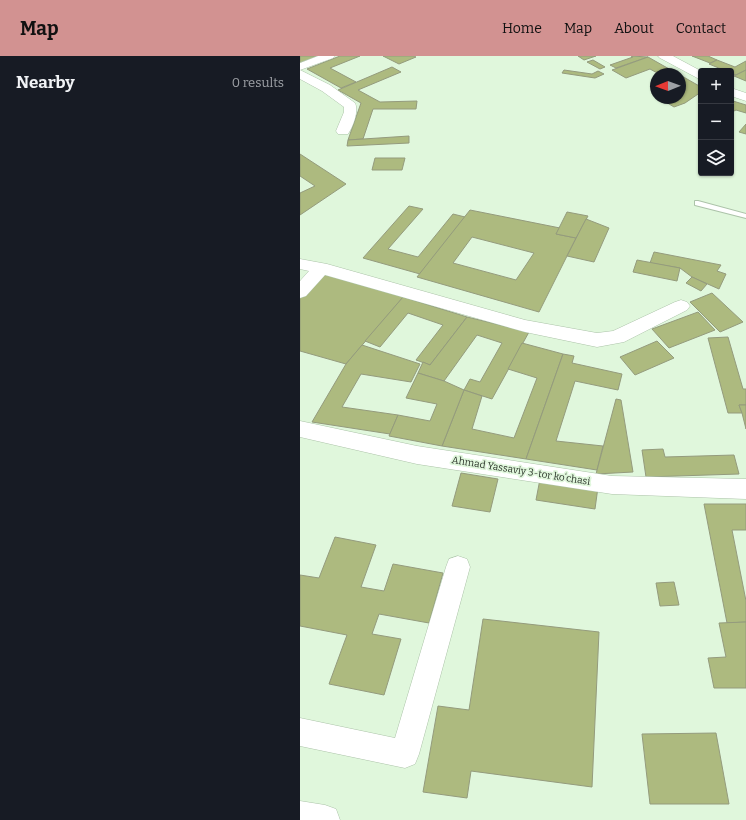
<!DOCTYPE html>
<html lang="en">
<head>
<meta charset="utf-8">
<style>
  body { margin:0; font-family:Bitter,serif; background:#20242c; color:#f1f3f6 }
  .controls { position:absolute; right:12px; top:12px; display:grid; overflow:hidden; border-radius:4px; box-shadow:0 1px 3px #0004 }
  .controls button { width:36px; height:36px; display:grid; place-items:center; padding:0; border:0; border-bottom:1px solid #363941; background:#171b24; color:#f1f3f6; font:20px sans-serif }
  .compass { position:absolute; left:350px; top:12px; width:36px; height:36px; border-radius:50%; background:#171b24; box-shadow:0 1px 3px #0004; rotate:269deg }
  .list { margin:0; padding:0; list-style:none }
  h2 { display:flex; justify-content:space-between; align-items:center; height:52px; margin:0; padding:0 16px; font-size:17px }
  h2 small { font-size:13px; font-weight:400; color:#9ea1a6 }
  .icon { flex:none; width:22px; height:22px; fill:none; stroke:currentColor; stroke-width:2; stroke-linecap:round; stroke-linejoin:round }
  .map { position:relative; flex:none; width:446px; height:764px; overflow:hidden }
  header { display:flex; align-items:center; gap:24px; box-sizing:border-box; height:56px; padding:0 20px; background:#d29291; color:#111 }
  header strong { font-size:19px }
  nav { display:flex; gap:22px; margin-inline-start:auto; font-size:14px }
  main { display:flex }
  aside { flex:1; background:#171b24 }
  .map>svg:first-child { display:block }
</style>
</head>
<body>
<header>
<strong>Map</strong>
<nav><a>Home</a><a>Map</a><a>About</a><a>Contact</a></nav>
</header>
<main>
<aside>
<h2>Nearby<small>0 results</small></h2>
<ul class="list">
</ul>
</aside>
<div class="map">
<svg width="446" height="764" viewBox="0 0 446 764">
  <rect width="100%" height="100%" fill="#e0f7dc"/>
  <g fill="#adba7f" stroke="#949b7d" fill-rule="evenodd">
    <polygon points="0,0 21,0 0,7"/>
    <polygon points="40,0 60,0 30,12 56,26 41,32 7,13"/>
    <polygon points="83,0 114,0 116,1 99,8"/>
    <polygon points="278,0 296,0 284,4"/>
    <polygon points="331,0 348,1 316,12 310,9 333,1"/>
    <polygon points="392,0 408,0 417,4 410,7"/>
    <polygon points="348,1 378,18 359,18 350,13 326,22 312,14"/>
    <polygon points="293,4 305,11 300,13 287,6"/>
    <polygon points="417,4 435,11 446,5 446,14 436,19 431,17 431,15 426,15 409,8"/>
    <polygon points="92,11 101,16 58,34 80,46 117,45 116,53 73,53 63,83 48,84 61,47 38,34"/>
    <polygon points="264,14 292,18 298,15 304,18 295,22 262,17"/>
    <polygon points="446,14 446,25 434,20"/>
    <polygon points="380,19 401,31 401,36 385,47 374,51 361,43 380,42 380,36 386,34 380,30"/>
    <polygon points="433,45 446,49 446,57 436,54 434,55 431,54 431,48"/>
    <polygon points="446,68 446,78 439,76"/>
    <polygon points="109,80 109,87 47,90 48,84"/>
    <polygon points="0,98 46,128 0,159 0,137 15,130 0,120"/>
    <polygon points="75,102 105,102 102,114 72,114"/>
    <polygon points="109,150 123,153 88,193 118,201 153,158 165,161 120,218 63,202"/>
    <path d="M170 154 260 172 256 178 276 182 239 256 117 221ZM172 181 234 197 216 224 153 207Z"/>
    <polygon points="267,156 288,160 276,182 256,178"/>
    <polygon points="286,163 309,172 294,206 267,200"/>
    <polygon points="354,196 421,209 417,215 426,218 419,233 392,221 380,212 350,207"/>
    <polygon points="337,204 380,212 377,225 333,216"/>
    <polygon points="24,215 105,239 46,308 0,295 0,240"/>
    <polygon points="392,221 407,228 401,235 386,227"/>
    <polygon points="412,237 443,266 420,276 390,246"/>
    <polygon points="103,241 167,261 130,309 116,304 143,269 108,257 80,291 65,285"/>
    <polygon points="398,256 415,274 369,292 352,273"/>
    <polygon points="167,261 229,276 192,343 164,334 170,323 180,326 202,287 177,279 144,325 118,317 123,306 130,309"/>
    <polygon points="428,281 443,333 446,333 446,349 439,349 442,357 428,357 408,282"/>
    <polygon points="357,285 374,302 335,319 320,301"/>
    <polygon points="222,287 263,298 226,403 142,390 164,334 182,340 172,373 214,382 237,322 208,313"/>
    <polygon points="62,289 120,308 111,326 61,318 42,351 98,359 90,378 12,366 46,308"/>
    <polygon points="263,298 274,300 272,307 322,318 318,334 275,325 256,385 303,390 297,414 226,403"/>
    <polygon points="118,317 144,325 164,334 142,390 89,380 98,359 130,365 137,348 106,342"/>
    <polygon points="316,343 321,344 333,416 296,418"/>
    <polygon points="439,349 446,349 446,373 442,357"/>
    <polygon points="363,393 365,401 434,399 439,418 346,421 342,394"/>
    <polygon points="161,417 198,423 190,456 152,450"/>
    <polygon points="240,423 298,431 295,453 236,444"/>
    <polygon points="404,448 446,448 446,474 432,474 446,545 446,566 427,567"/>
    <polygon points="35,481 76,489 61,531 84,535 93,508 143,517 129,567 79,558 72,578 101,583 84,639 29,628 47,579 0,570 0,519 19,522"/>
    <polygon points="374,526 379,549 360,550 356,527"/>
    <polygon points="183,563 299,576 292,731 171,715 167,742 123,736 138,650 169,654"/>
    <polygon points="446,566 446,632 414,632 408,602 426,601 419,567"/>
    <polygon points="416,677 429,748 350,748 342,678"/>
  </g>
  <g fill="none" stroke-linecap="round" stroke-linejoin="round">
    <g stroke="#acc3a9" stroke-width="2">
      <polygon id="service" points="395,145 398,145 446,158 446,162 395,149"/>
    </g>
    <g stroke="#acc3a9" stroke-width="1">
      <g id="minor">
        <path d="M18 0H35L33 2 0 14 30 29 55 47C59 55 53 71 48 78H38L36 75 44 56V51L22 35 0 23V7Z"/>
        <polygon points="358,0 373,0 401,15 401,24 360,2"/>
        <polygon points="431,32 446,37 446,45 431,40"/>
        <polygon points="0,203 27,208 225,264 297,277 313,275 375,246 381,244 387,246 390,250 387,254 324,286 297,291 225,276 25,219 6,240 0,242 0,225 9,215 0,213"/>
        <polygon points="0,365 117,390 312,420 446,423 446,443 312,438 117,408 0,381"/>
        <polygon points="158,500 167,503 170,511 119,698 115,708 105,712 0,690 0,662 95,682 146,511 149,503"/>
        <polygon points="0,745 25,749 36,753 40,764 0,764"/>
      </g>
    </g>
    <use href="#service" fill="#fff" fill-rule="evenodd"/>
    <use href="#minor" fill="#fff" fill-rule="evenodd"/>
  </g>
  <g text-anchor="middle" dominant-baseline="central" stroke-width="3.5" stroke-linejoin="round" paint-order="stroke">
    <g font-size="10" fill="#2a3329" stroke="#e0f7dc">
      <text transform="translate(221 415) rotate(9)">Ahmad Yassaviy 3-tor koʻchasi</text>
    </g>
  </g>
</svg>
<div class="controls">
<button>+</button>
<button>−</button>
<button><svg class="icon" aria-label="layers" viewBox="0 0 24 24"><path d="M12 4l9 5-9 5-9-5zM3 14l9 5 9-5"/></svg></button>
</div>
<svg class="compass" viewBox="-18 -18 36 36"><path d="M0-13l5 13h-10z" fill="#e53935"/><path d="M0 13l5-13h-10z" fill="#9ea1a6"/></svg>
</div>
</main>
</body>
</html>
